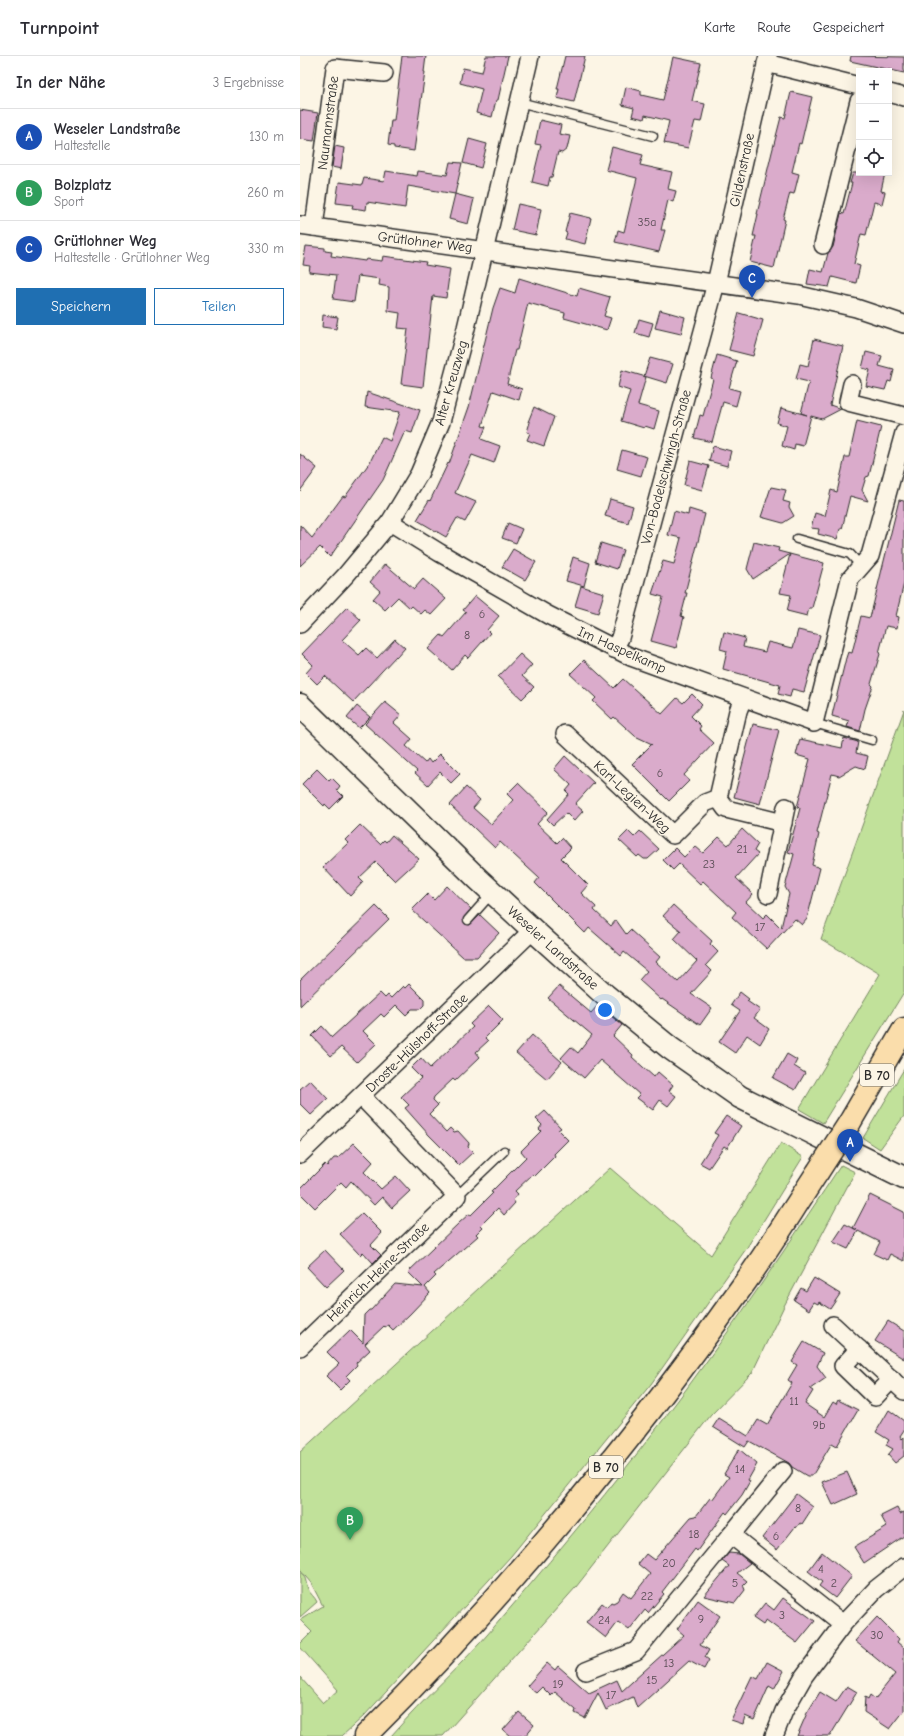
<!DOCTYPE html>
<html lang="de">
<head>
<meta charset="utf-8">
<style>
  body { margin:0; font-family:"Comic Neue",sans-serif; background:#f7f7f7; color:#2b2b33 }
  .controls { position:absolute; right:12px; top:12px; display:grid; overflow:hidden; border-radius:0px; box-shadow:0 4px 16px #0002 }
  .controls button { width:36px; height:36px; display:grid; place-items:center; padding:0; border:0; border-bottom:1px solid #e1e1e2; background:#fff; color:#2b2b33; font:20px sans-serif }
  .you { position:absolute; left:305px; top:954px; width:14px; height:14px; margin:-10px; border:3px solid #fff; border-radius:50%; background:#1a73e8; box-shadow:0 0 0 6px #1a73e833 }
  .badge { display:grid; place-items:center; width:26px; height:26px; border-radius:50%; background:#1f6fb2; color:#fff; font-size:13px; font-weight:700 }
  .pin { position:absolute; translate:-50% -33px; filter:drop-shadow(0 1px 2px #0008) }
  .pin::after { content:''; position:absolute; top:21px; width:14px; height:12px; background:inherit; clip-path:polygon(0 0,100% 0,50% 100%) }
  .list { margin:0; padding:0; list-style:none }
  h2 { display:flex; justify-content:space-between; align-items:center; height:52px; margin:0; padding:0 16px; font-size:17px }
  h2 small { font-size:13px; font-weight:400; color:#7c7c81 }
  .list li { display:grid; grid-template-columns:26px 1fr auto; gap:12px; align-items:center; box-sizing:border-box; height:56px; padding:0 16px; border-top:1px solid #e1e1e2 }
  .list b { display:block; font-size:15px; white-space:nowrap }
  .list p { margin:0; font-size:13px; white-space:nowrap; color:#7c7c81 }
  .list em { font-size:13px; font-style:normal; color:#7c7c81 }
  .actions { display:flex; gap:8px; padding:12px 16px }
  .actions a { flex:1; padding:9px 0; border:1px solid #1f6fb2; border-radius:0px; text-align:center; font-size:14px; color:#1f6fb2 }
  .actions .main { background:#1f6fb2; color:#fff }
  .icon { flex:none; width:22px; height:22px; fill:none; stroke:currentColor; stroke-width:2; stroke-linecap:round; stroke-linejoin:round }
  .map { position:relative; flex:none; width:604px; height:1680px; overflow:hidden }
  header { display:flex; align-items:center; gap:24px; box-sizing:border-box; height:56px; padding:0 20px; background:#fff; border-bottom:1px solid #e1e1e2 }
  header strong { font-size:19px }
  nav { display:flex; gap:22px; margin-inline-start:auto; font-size:14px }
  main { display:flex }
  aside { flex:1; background:#fff }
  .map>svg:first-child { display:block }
</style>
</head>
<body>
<header>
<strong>Turnpoint</strong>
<nav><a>Karte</a><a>Route</a><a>Gespeichert</a></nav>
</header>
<main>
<aside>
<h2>In der Nähe<small>3 Ergebnisse</small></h2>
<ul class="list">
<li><span class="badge" style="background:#1a4fb4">A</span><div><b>Weseler Landstraße</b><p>Haltestelle</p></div><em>130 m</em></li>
<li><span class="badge" style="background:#2e9e5b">B</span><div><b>Bolzplatz</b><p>Sport</p></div><em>260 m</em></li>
<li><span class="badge" style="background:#1a4fb4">C</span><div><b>Grütlohner Weg</b><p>Haltestelle · Grütlohner Weg</p></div><em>330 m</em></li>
</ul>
<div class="actions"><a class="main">Speichern</a><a>Teilen</a></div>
</aside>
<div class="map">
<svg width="604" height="1680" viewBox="0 0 604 1680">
  <rect width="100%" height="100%" fill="#fcf5e5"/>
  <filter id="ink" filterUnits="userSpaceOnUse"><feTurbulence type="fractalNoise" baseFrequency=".025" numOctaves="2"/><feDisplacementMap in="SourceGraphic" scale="8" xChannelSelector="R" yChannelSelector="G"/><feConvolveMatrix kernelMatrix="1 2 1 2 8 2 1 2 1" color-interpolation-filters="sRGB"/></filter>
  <g filter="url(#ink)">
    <g fill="#c1e19a" stroke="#768662">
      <polygon points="604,654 604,936 523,1067 499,1053 580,918 521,883"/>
      <polygon points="604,1013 604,1060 580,1093 563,1082"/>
      <polygon points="481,1087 503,1101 446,1193 351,1328 211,1500 64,1660 42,1680 0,1680 0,1621 23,1647 38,1634 0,1591 0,1588 12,1576 0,1564 23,1550 11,1527 0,1514 0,1396 310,1112 411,1199"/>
      <path d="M541 1109 555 1116 484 1250 452 1317 411 1359 276 1531 143 1680H91C124 1642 162 1609 194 1571 269 1484 342 1395 409 1302 455 1239 498 1174 541 1109Z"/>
      <path d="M0 1516C7 1521 5 1526 8 1533 10 1538 15 1541 17 1546L0 1561Z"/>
    </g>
    <g fill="#daabcb" stroke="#2b2b2b">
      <polygon points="102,0 126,0 124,16 125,16 114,95 94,92 94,90 88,89 91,64 94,64"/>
      <polygon points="186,0 208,0 198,44 196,44 192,61 176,57 182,33 160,27 163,12 182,16"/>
      <polygon points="265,0 285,0 274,46 257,42 259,33 257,33"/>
      <polygon points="551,0 604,1 604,17 550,5"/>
      <polygon points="373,1 401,7 392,45 405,48 401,66 395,65 388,92 364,87 369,65 345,59 344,63 332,60 334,52 322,49 326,31 341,35 341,39 363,44"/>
      <polygon points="491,36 512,41 501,88 499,87 492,116 499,118 494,138 490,137 483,163 485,164 474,212 450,206 456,180 453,180 458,158 457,158 472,96 481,61 485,62"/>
      <polygon points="0,54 18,57 14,85 0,83"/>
      <polygon points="240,64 261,69 259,78 270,80 267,93 262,97 258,96 252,121 250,121 248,130 232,126 241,89 235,88"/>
      <polygon points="169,83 187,88 181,112 163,107"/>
      <polygon points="35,90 44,92 41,113 32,111"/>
      <polygon points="312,91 343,99 340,109 372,116 368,133 376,135 373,146 368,144 361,174 365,174 359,196 315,186 318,174 324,176 337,122 306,114"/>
      <polygon points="150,106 162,107 155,138 108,130 105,152 67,146 66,154 52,152 53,149 36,147 39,126 62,129 64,122 84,125 86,115 117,120 118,115 147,119"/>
      <polygon points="553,117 585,117 581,135 585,136 582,148 574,146 566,179 561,178 554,208 560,210 556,227 532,221 529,231 507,228 510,213 523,216 528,197 533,191 541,157 544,158 552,127 550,127"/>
      <polygon points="155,138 174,143 168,168 149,163"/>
      <polygon points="218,148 241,153 236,179 212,174"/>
      <polygon points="270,157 291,162 285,188 265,183 267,177 265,176"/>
      <polygon points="6,190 25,192 25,195 32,196 31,200 65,205 66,203 82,205 83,200 126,206 125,209 150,213 146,242 133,240 123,331 101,328 108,273 98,272 100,257 88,255 89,231 79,229 80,223 58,220 54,246 33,243 36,219 9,216 10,210 3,209"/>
      <polygon points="219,222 277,240 279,232 310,241 304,260 311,262 307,274 264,262 265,257 228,247 217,294 215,294 207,328 222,333 219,344 193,335 182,370 186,371 181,383 200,390 194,407 172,399 155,437 176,446 165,466 157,462 146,481 117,464 129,444 130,445 148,407 149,408 169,351 193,252 200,232 215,237"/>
      <polygon points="360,254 385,261 381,278 355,272"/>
      <polygon points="439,257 463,264 453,300 429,294"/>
      <polygon points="23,259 38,261 36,273 22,271"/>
      <polygon points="339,263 353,267 349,281 335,277"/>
      <polygon points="514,283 543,290 530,349 541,353 522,363 511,360 503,390 495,388 494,394 482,390 487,370 477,367 481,352 507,359 501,357 509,326 496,323 500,308 508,310"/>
      <polygon points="566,296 582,300 579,310 594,314 591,326 588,325 585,334 566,330 570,314 562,312"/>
      <polygon points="417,299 437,305 429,332 440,335 436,350 423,346 412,386 394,382 400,359 403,360 413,323 411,322"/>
      <polygon points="350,302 373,308 367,327 344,320"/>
      <polygon points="322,314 346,321 338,349 359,355 354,373 345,370 344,372 321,365 330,335 318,331"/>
      <polygon points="67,336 120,354 112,377 105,375 83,424 30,501 20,491 0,510 0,469 12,482 43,440 45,441 70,406 82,381 90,385 100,356 65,351"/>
      <polygon points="234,351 254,361 244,390 227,384 230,377 227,376 230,366 228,366"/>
      <polygon points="557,365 581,371 569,420 566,421 562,434 568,445 550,440 542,473 540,473 537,483 518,478 519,473 511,472 515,457 525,460 531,434 537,436 545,401 549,401"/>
      <polygon points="413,390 431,395 427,410 409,405"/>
      <polygon points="322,394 347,401 341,420 317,413"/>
      <polygon points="0,398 17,412 0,435"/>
      <polygon points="390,405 409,410 402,434 384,429"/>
      <polygon points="471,431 486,434 483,445 490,447 489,451 494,460 483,467 461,461"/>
      <polygon points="310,443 333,450 328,467 305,460"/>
      <polygon points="599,444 604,445 604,527 596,560 599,561 597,572 586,570 579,597 580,598 571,628 573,630 565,653 560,675 547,671 549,665 532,660 533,655 546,602 548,596 552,597 561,560 570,562"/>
      <polygon points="389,453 405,458 385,537 387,537 381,560 384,561 376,592 351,585 363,541 352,538 363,505 374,508 381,482 368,479 374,455 388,459"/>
      <polygon points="208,467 222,473 216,487 202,482"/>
      <polygon points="454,486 479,492 478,495 524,507 512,552 509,552 507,560 487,555 491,539 480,537 490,498 453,523 447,513"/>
      <polygon points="301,487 323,494 317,513 295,506"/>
      <polygon points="213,493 236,506 225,524 202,511"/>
      <polygon points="273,501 290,507 284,530 266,525"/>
      <polygon points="85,508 114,533 123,523 146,543 131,559 125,554 121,558 112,550 110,552 98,541 85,554 73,543 80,535 70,526"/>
      <polygon points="281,530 304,537 298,557 275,550"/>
      <polygon points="175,540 199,560 187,574 190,577 168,602 165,599 152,614 128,593 141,579 144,581 166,556 163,554"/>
      <polygon points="47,551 61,564 42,584 59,599 66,592 77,602 95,583 105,592 97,601 96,600 53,646 25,620 17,628 6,617 13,609 2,598"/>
      <polygon points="498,574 520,579 504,636 492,633 490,641 478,638 480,629 423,613 427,595 420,593 424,576 445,582 443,591 465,596 468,586 493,592"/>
      <polygon points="220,598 232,609 222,620 234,631 222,643 198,621"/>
      <polygon points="284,604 314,632 323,623 362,658 377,642 383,647 392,638 402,648 391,660 401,670 399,673 414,687 384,719 389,725 369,745 332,708 352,688 335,680 314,661 312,663 293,645 296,642 270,618"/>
      <polygon points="85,646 101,659 94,667 112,683 106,690 125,707 128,703 131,707 140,698 160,718 151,727 140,716 128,729 115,717 117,715 65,668"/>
      <polygon points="57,650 70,661 59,672 47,662"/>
      <polygon points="453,668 479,674 460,748 434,741"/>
      <polygon points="544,682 558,686 556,697 568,700 565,713 556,710 539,720 532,718 517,777 519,778 512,809 520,812 507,863 502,869 495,863 467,893 432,861 436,856 403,825 400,828 379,808 373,814 363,804 375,792 384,801 395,790 403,797 419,781 428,789 442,773 458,788 454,795 458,798 436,822 453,838 446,846 463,862 467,858 481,872 489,838 485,831 494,798 488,796 500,752 497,751 510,703 496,699 500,683 542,692"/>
      <polygon points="265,700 294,727 275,748 283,755 274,765 266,757 253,769 247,763 269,738 266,735 271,729 254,713"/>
      <polygon points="17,713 29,725 32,722 40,730 37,734 43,740 30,753 25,748 24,750 2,728"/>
      <polygon points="218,727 248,756 237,768 257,787 262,782 271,792 261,802 288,829 281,837 296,851 294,854 311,870 316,864 326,878 330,874 360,901 356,906 378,926 397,905 374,883 381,875 363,860 373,849 412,885 410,888 418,896 406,909 412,915 391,938 412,952 400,969 362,943 361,944 339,924 347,915 324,896 321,900 289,872 285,877 235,827 239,822 200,786 195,792 150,749 166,731 180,744 173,752 191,768 213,744 207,738"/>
      <polygon points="60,769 80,788 84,784 86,786 92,779 119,803 95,825 76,806 59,822 63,826 50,840 23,811 48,787 45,784"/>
      <polygon points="328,775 334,781 340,775 359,793 348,803 344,803 339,799 337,801 319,784"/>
      <polygon points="147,830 171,853 163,863 165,868 170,869 180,859 199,877 177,901 163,901 112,854 128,838 134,844"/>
      <polygon points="76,850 89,863 0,950 0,924"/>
      <polygon points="109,928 124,943 124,949 120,953 112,953 106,959 96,949 84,961 81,958 63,975 76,988 57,1006 41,991 31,1000 12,980 22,970 32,981 80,937 85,942 88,939 91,942 103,930 105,932"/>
      <polygon points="259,930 291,957 298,949 322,969 313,980 333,999 332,1001 354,1021 358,1016 373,1029 369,1035 376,1040 368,1050 360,1044 353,1054 337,1042 340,1039 300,1004 284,1022 261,1002 271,991 278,997 292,979 248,942"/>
      <polygon points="440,936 449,943 447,945 460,954 454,962 469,973 460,988 447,979 435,997 419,986 440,955 431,949"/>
      <polygon points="189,950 203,964 185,982 188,985 176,996 180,1001 155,1025 153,1023 134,1041 133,1044 138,1049 129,1058 146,1076 150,1072 154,1076 158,1075 169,1087 168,1091 173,1096 159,1109 129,1079 105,1052 109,1049 101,1041 121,1022 111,1012 121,1002 130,1012 173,971 170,968"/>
      <polygon points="232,979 262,1006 247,1023 216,997"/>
      <polygon points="487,998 497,1004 494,1010 505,1017 495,1034 473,1022"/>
      <polygon points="10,1024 28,1043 11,1059 0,1048 0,1033"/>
      <polygon points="245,1055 261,1072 258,1074 268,1084 254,1098 255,1100 235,1120 233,1118 215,1135 218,1138 213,1144 215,1147 204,1159 198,1152 181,1169 183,1171 176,1178 178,1180 134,1218 136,1220 125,1231 130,1237 110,1258 93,1274 88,1269 85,1271 84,1270 65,1288 70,1294 56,1307 57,1309 46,1320 50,1324 40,1334 26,1320 39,1308 27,1296 50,1274 63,1287 64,1259 69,1254 71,1254 95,1228 123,1231 108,1216 159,1167 169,1158 171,1159 193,1137 191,1136 226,1101 221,1095 241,1075 239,1073 242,1069 236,1063"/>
      <polygon points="426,1060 441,1070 427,1092 424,1090 409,1112 400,1107 418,1079 414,1077"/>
      <polygon points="54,1087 73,1106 64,1116 81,1133 96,1120 110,1135 92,1152 82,1141 74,1149 51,1125 46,1131 41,1126 15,1152 0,1137 0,1133 25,1108 27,1110 34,1102 38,1102"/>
      <polygon points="570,1139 604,1156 604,1205 590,1198 587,1204 574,1198 580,1186 558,1175 548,1193 533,1186 545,1168 557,1174 553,1172"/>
      <polygon points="62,1157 82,1177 71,1189 81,1199 73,1207 63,1196 60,1199 40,1178"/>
      <polygon points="25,1194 44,1214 26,1231 7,1211"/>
      <polygon points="514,1222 540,1238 530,1253 519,1246 518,1248 514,1246 509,1254 494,1244 501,1232 506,1235"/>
      <polygon points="588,1265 604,1275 604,1303 575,1285"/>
      <polygon points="504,1286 523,1297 517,1310 526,1322 510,1333 513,1335 505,1348 524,1361 533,1346 536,1348 538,1344 558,1354 537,1390 532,1387 512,1420 507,1420 492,1411 489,1407 449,1385 445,1391 413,1371 419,1362 448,1380 458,1364 467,1369 492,1327 488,1324 497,1309 492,1306"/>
      <polygon points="589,1354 604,1365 604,1374 600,1380 602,1383 604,1381 604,1400 595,1407 588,1399 593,1393 586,1389 589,1384 576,1376"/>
      <polygon points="439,1393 457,1408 448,1424 450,1425 442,1439 427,1458 425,1456 397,1495 395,1493 362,1536 364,1538 348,1557 345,1554 329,1574 318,1566 306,1582 286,1566 302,1547 307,1551 311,1546 313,1547 317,1545 323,1536 331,1542 350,1518 338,1508 346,1498 354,1504 391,1461 396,1460 410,1442 412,1444 429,1421 424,1418"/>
      <polygon points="547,1416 557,1438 533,1449 522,1426"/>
      <polygon points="496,1438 513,1451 502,1468 500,1467 496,1472 495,1471 477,1494 462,1482"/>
      <polygon points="597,1452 600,1458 604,1456 604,1480 564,1507 554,1491 587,1471 581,1460"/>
      <polygon points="522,1496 552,1520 535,1542 519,1530 522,1526 508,1515"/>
      <polygon points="429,1497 439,1498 450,1507 437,1517 447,1525 443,1529 445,1534 435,1547 404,1540 429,1510 422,1505"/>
      <polygon points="483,1542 515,1565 497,1587 466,1564 463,1569 453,1562 465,1547 474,1554"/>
      <polygon points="398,1544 420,1560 400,1589 409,1594 405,1601 409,1604 404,1613 389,1605 337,1652 333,1641 306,1654 298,1637 285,1662 275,1657 276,1654 255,1636 251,1640 242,1631 236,1637 227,1630 247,1607 255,1614 258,1610 289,1637 317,1624 322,1635 384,1579 377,1573"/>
      <polygon points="577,1561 599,1583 597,1586 604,1592 604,1655 590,1673 564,1656 565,1641 568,1643 570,1639 575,1643 595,1618 555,1585"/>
      <polygon points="467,1606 484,1615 474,1633 469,1630 454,1664 445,1660 443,1668 431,1664 452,1620 458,1623"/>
      <polygon points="547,1630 557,1636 530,1680 497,1680 507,1657 520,1636 536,1646"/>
      <polygon points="219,1656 234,1669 225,1680 210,1680 203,1674"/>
    </g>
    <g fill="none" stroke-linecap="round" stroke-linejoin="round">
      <g stroke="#2b2b2b" stroke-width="11">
        <g id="lane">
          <polyline points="219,46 353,80"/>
          <polyline points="497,483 550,498 561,510"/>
          <polyline points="514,667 572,684"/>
          <polyline points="168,864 192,837"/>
          <polyline points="157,1140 204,1095"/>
        </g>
      </g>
      <g stroke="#2b2b2b" stroke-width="20">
        <g id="street">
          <polyline points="466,7 559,30"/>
          <polyline points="589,37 604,41"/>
          <polyline points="0,169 499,239 556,252 604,268"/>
          <polyline points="14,171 35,12 84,17"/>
          <polyline points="523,189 559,45"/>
          <polyline points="552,328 548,346 604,360"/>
          <polyline points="90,466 140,497 248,559 331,601 514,667 550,523 570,500 604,377"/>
          <polyline points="0,568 46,519 90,466 119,418 141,366 166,272 230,0"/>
          <polyline points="314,593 320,582 416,227 468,0"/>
          <polyline points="265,678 373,779 405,747 418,742 438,655 443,642"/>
          <polyline points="418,742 426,753 483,767"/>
          <polyline points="468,838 486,751"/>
          <polyline points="0,1098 233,874"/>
          <polyline points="533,1269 604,1335"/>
          <polyline points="0,1291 157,1140 61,1040"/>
          <polyline points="559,1293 543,1310 575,1341 592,1323"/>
          <polyline points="431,1479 483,1415"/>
          <polyline points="286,1615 336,1595 431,1479 543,1568"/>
          <polyline points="474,1680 484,1655 504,1620 543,1568 576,1533 604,1511"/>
        </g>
      </g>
      <g stroke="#2b2b2b" stroke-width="25">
        <polyline id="secondary" points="0,649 177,822 233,874 305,939 370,992 440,1041 604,1122"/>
      </g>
      <g stroke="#2b2b2b" stroke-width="25">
        <g id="primary">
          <polyline points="550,1066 604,973"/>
          <path d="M65 1680C203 1543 328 1391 441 1232 468 1195 492 1155 517 1117"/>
        </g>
      </g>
      <use href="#lane" stroke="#fcf5e5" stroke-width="8"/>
      <use href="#street" stroke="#fcf5e5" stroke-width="17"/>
      <use href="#secondary" stroke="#fcf5e5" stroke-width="22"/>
      <use href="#primary" stroke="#faddab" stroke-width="22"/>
      <g stroke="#2b2b2b" stroke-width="25" stroke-linecap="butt">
        <polyline id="primary-bridge" points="517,1117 550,1066"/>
      </g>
      <use href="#primary-bridge" stroke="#faddab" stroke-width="22"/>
    </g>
  </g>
  <g text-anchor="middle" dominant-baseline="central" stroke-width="3" stroke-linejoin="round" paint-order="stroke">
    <g font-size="12" fill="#574b53">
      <text x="347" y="166">35a</text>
      <text x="182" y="558">6</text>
      <text x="167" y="579">8</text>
      <text x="360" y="717">6</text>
      <text x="442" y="793">21</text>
      <text x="409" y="808">23</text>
      <text x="460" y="871">17</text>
      <text x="494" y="1345">11</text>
      <text x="519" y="1369">9b</text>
      <text x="440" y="1413">14</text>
      <text x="498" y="1452">8</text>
      <text x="394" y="1478">18</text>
      <text x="476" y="1480">6</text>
      <text x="369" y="1507">20</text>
      <text x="521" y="1513">4</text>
      <text x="435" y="1527">5</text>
      <text x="534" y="1527">2</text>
      <text x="347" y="1540">22</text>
      <text x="482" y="1559">3</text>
      <text x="401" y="1563">9</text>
      <text x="304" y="1564">24</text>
      <text x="577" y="1579">30</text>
      <text x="369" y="1607">13</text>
      <text x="352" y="1624">15</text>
      <text x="258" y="1628">19</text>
      <text x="311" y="1639">17</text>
    </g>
    <g fill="#fcf5e5" stroke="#6a6863" stroke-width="1">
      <rect x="560" y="1008" width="34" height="22" rx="3"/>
      <rect x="289" y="1400" width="34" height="22" rx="3"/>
    </g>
    <g font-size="13" font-weight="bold" fill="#2b2b2b">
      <text x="577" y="1019">B 70</text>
      <text x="306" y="1411">B 70</text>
    </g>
    <g font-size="14" fill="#2b2b2b" stroke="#fcf5e5">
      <text transform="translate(28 67) rotate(-83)">Naumannstraße</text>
      <text transform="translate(442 114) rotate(-78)">Gildenstraße</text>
      <text transform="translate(125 186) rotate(7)">Grütlohner Weg</text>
      <text transform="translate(151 327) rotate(-74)">Alter Kreuzweg</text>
      <text transform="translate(366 411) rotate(-75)">Von-Bodelschwingh-Straße</text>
      <text transform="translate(322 594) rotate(24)">Im Haspelkamp</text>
      <text transform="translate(332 741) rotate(43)">Karl-Legien-Weg</text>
      <text transform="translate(253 892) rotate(42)">Weseler Landstraße</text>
      <text transform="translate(117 987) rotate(-44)">Droste-Hülshoff-Straße</text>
      <text transform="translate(78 1216) rotate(-44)">Heinrich-Heine-Straße</text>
    </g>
  </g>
</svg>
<div class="controls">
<button>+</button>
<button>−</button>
<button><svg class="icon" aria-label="locate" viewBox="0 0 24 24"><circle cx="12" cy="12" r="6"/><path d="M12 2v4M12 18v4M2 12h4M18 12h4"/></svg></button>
</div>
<div class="you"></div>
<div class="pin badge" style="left:550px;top:1106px;background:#1a4fb4">A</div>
<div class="pin badge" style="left:50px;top:1484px;background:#2e9e5b">B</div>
<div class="pin badge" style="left:452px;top:242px;background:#1a4fb4">C</div>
</div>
</main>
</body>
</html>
